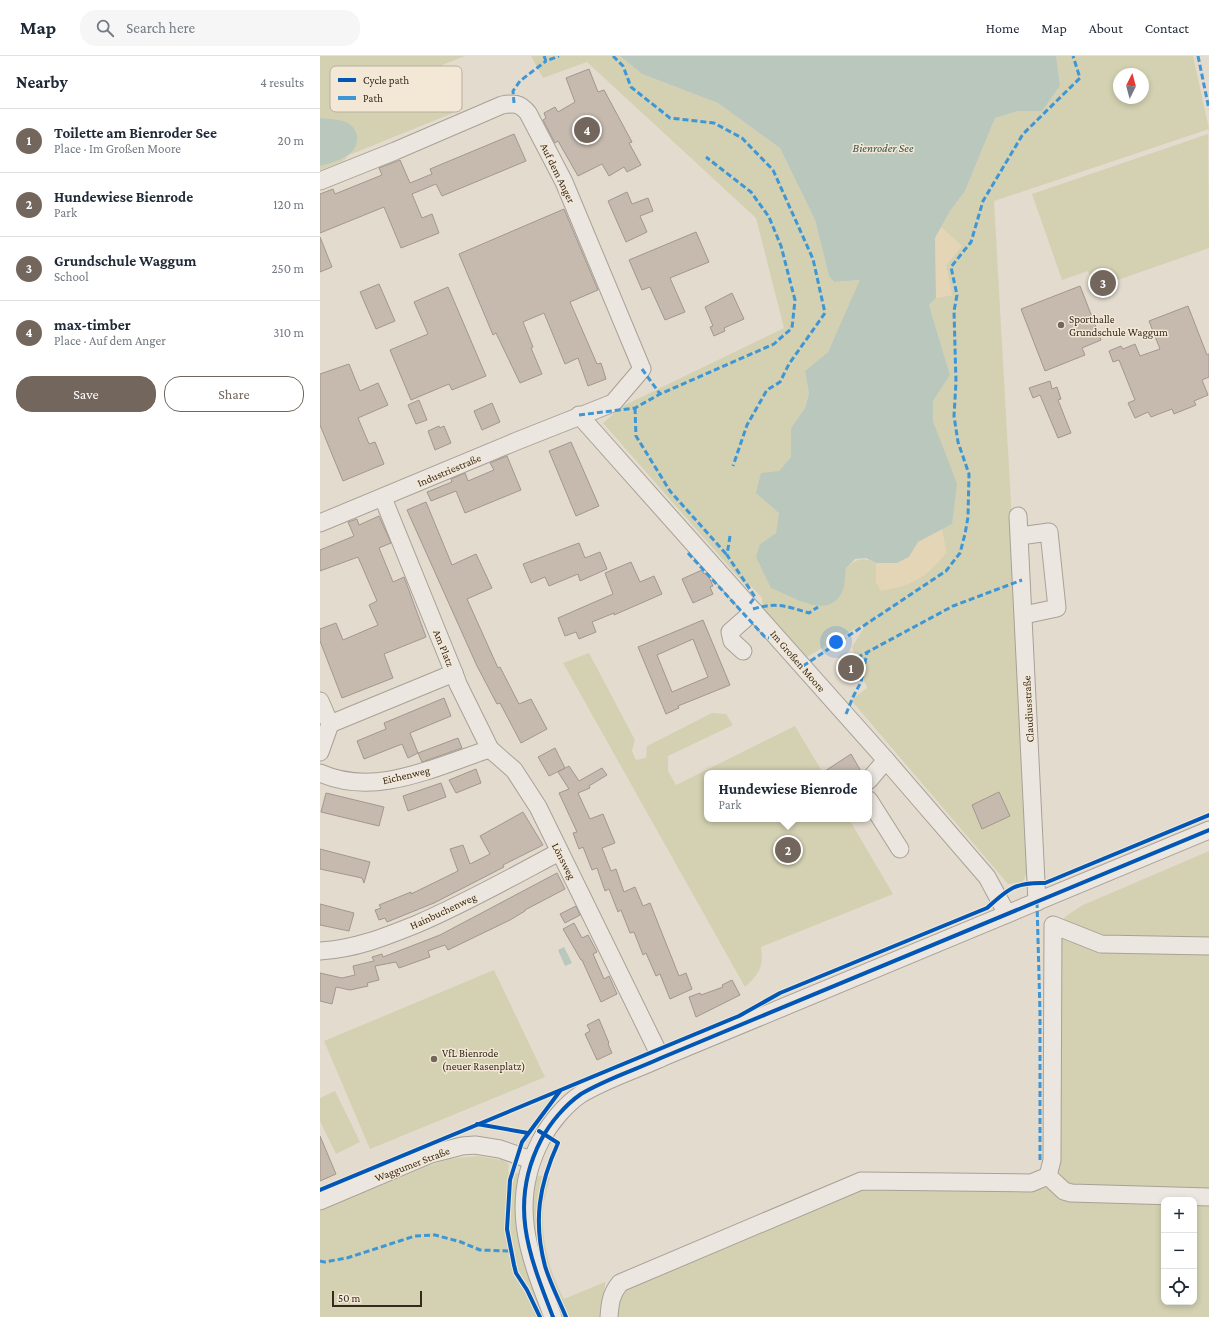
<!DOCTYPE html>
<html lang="en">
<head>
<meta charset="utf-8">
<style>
  body { margin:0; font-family:"Crimson Pro",serif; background:#f6f6f7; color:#1f2937 }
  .controls { position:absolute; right:12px; bottom:12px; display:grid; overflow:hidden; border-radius:8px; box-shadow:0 2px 6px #0003 }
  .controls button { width:36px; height:36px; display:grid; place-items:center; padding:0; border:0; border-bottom:1px solid #e0e1e3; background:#fff; color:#1f2937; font:20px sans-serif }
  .compass { position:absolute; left:793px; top:12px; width:36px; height:36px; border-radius:50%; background:#fff; box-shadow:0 2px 6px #0003; rotate:6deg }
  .scale { position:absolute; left:12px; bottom:10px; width:90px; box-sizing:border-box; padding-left:4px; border:2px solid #362920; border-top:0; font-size:11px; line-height:14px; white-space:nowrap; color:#362920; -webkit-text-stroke:3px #f3e8d5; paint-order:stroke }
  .you { position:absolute; left:516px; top:586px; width:14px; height:14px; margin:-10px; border:3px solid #fff; border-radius:50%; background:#1a73e8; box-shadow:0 0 0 6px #1a73e833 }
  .badge { display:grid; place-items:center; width:26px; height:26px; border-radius:50%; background:#73675d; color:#fff; font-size:13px; font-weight:700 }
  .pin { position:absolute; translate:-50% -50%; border:2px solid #fff; box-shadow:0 1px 4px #0006 }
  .popup { position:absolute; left:384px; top:714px; width:168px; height:52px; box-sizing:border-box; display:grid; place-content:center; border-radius:8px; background:#fff; filter:drop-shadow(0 1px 3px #0005); font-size:13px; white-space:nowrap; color:#747a83 }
  .popup b { font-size:15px; color:#1f2937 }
  .popup::after { content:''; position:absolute; left:50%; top:100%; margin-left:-8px; border:8px solid transparent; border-top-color:#fff }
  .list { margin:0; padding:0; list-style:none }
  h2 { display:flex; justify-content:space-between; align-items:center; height:52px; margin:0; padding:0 16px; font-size:17px }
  h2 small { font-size:13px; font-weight:400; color:#747a83 }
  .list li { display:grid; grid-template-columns:26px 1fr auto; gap:12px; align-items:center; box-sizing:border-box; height:64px; padding:0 16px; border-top:1px solid #e0e1e3 }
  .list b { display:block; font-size:15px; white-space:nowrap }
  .list p { margin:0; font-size:13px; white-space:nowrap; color:#747a83 }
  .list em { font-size:13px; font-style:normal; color:#747a83 }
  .actions { display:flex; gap:8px; padding:12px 16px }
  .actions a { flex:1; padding:9px 0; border:1px solid #73675d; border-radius:16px; text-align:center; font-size:14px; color:#73675d }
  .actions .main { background:#73675d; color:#fff }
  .icon { flex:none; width:22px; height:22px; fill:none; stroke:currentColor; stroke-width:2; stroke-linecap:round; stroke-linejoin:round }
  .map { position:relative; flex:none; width:889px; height:1261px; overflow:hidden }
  header { display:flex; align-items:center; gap:24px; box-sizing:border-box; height:56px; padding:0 20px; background:#fff; border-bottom:1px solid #e0e1e3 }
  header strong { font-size:19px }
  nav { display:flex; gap:22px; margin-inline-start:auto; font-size:14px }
  .search { width:280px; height:36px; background:#f6f6f7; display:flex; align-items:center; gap:10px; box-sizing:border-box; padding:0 14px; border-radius:16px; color:#747a83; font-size:15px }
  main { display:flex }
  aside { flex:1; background:#fff }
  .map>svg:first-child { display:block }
</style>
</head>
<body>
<header>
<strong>Map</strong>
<div class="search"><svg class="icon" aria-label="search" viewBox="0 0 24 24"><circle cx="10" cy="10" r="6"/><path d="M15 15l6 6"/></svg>Search here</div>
<nav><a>Home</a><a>Map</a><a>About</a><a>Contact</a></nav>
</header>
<main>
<aside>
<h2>Nearby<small>4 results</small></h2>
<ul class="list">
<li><span class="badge">1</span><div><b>Toilette am Bienroder See</b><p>Place · Im Großen Moore</p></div><em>20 m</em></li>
<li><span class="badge">2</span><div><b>Hundewiese Bienrode</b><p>Park</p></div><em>120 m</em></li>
<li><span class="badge">3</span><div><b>Grundschule Waggum</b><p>School</p></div><em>250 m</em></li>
<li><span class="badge">4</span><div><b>max-timber</b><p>Place · Auf dem Anger</p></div><em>310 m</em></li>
</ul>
<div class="actions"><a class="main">Save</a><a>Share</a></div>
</aside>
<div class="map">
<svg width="889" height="1261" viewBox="0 0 889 1261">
  <rect width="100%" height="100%" fill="#e3dbce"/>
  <g fill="#d3d1b1" fill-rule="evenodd">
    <polygon points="0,0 145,0 122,9 143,53 29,99 23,105 0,114"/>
    <path d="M211 0H300L322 18 398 47 460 92 495 164 509 220 514 226 541 224 508 296 485 315 489 338 485 352 471 372V401L459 415V457L456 477 440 488 522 536 526 512C537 502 543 501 556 507V526L626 497 622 473 632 468 622 390 613 365V345L630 319 609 249 616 242 632 239 626 209 641 190 621 171 630 155 645 135 675 62 698 55H722L740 30 736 0H873L889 73 674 145 711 804 703 826 688 828 531 644 547 632 532 591 548 565 487 601 443 553 442 542 431 530 427 531 283 367 303 350 464 272 436 162 267 6 223 22ZM799 18H823V42H799Z"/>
    <polygon points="888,78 889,192 798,224 795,218 772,226 768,215 742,224 712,138"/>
    <path d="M269 597 315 684 312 695 316 704 326 702 327 690 392 657 406 658 413 669 348 700V715L356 729 475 670 503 717H387V763H529L573 838 441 891C444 910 439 919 425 931L243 607Z"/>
    <path d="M889 795V1261H292L303 1232 530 1131 724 1127 734 886 745 861 761 850ZM844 1144H874V1246H844Z"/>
    <polygon points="174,914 225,1021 50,1093 4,985"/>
    <polygon points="15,1035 40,1086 16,1098 0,1065 0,1042"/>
    <path d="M157 1100 182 1104 189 1108 188 1116 230 1121C228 1131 224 1142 223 1152 221 1183 229 1216 244 1243L285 1226 284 1261H0V1155L111 1109 129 1103Z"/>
  </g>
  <g fill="#e4d5b7">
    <polygon points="621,171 642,190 626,209 632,239 616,242 615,182"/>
    <path d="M622 473 626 497C607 522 591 530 561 535L556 526V507H577L589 501 598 486Z"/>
  </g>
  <g fill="#b9c7bd">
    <path d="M300 0H736L740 30 722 55H698L675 62 645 135 630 155 615 182 616 242 609 249 630 319 613 345V365L637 428 632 468 598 486 589 501 577 507H556L546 502 535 503 526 512C525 519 525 530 522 536 508 565 472 540 451 532L436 501 440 488 456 477 459 457 436 437 441 417 459 415 471 401V372L485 352 489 338 485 315 508 296 540 224 514 226 509 220 495 164 460 92 398 47 322 18Z"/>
    <path d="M0 62C8 63 21 63 28 67 40 74 40 90 29 98 22 104 9 107 0 110Z"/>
    <polygon points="244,891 252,907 245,910 238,894"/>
  </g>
  <g fill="#c6baaf" stroke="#a3978e" fill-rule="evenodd">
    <polygon points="269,13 278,36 284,34 312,86 309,87 321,109 307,116 304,111 289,120 282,108 258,120 238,85 235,87 223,64 226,62 224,57 235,51 238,56 255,46 246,22"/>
    <polygon points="194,78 206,105 122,140 116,128 92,138 102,162 112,158 119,177 81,192 64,151 0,177 0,138 13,133 15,138 62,119 59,112 80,104 90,127 112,118 110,113"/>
    <polygon points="307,136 312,148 328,142 333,155 320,160 327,176 306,186 288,145"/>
    <polygon points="244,153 278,234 250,246 277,308 281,307 286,323 268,330 258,302 245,308 224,257 203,266 213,291 211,292 222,318 200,327 176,277 173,279 139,198"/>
    <polygon points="376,176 389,206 350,222 365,256 345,264 330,231 322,234 309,204"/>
    <polygon points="0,181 12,211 0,216"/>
    <polygon points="59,228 75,265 56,273 40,236"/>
    <polygon points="760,230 781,284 762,292 765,299 725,315 701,253"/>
    <polygon points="128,231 166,320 132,334 129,328 91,344 70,294 108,278 94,246"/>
    <polygon points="412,237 424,263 404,272 405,275 394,280 390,271 393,270 385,251"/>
    <polygon points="868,250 887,299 889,298 889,321 882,324 888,339 874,345 876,349 854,358 852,353 831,361 828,356 815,362 808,347 815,344 799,304 793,306 789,295 801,290 803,293 815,288 820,300 840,293 829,265"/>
    <polygon points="29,308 40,335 58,327 68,349 38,362 49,388 55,386 64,408 23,425 0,369 0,318"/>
    <polygon points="730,325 732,333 737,331 741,343 738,344 751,377 738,382 720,339 713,342 709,332"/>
    <polygon points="99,344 107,364 96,368 88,349"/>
    <polygon points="172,347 180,366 162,374 154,355"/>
    <polygon points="119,370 120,372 124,370 131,387 115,394 108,375"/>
    <polygon points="251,386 279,450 256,460 229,395"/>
    <polygon points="187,400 201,434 145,457 136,435 111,445 107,436 132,426 131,423 145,417 148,425 174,414 170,407"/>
    <polygon points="106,446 132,509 156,498 172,532 147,543 178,612 180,611 199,648 211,643 227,673 201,687 180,647 177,648 157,610 87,454"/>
    <polygon points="59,460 71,487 59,492 73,526 84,521 106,581 64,598 73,622 22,642 0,585 0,573 16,567 23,584 58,569 49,549 57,545 38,501 0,515 0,494 34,480 28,466 37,463 39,469"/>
    <polygon points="259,487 265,502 280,496 287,513 260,525 258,518 229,530 225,521 211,527 203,508"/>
    <polygon points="311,506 320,526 334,520 342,538 294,559 294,557 272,566 276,576 259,583 256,576 245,580 238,562 293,538 285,517"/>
    <polygon points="382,514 384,518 386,517 388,519 393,530 390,531 393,538 373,547 362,523"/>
    <path d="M383 564 410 629 358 650 359 652 346 658 318 591ZM373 583 388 621 352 636 337 599Z"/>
    <polygon points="124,642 131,660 90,677 98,697 88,702 82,688 44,703 37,685 66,673 64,667"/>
    <polygon points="138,682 142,692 102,706 98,697"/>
    <polygon points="235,692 245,712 229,720 218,701"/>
    <polygon points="531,698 542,717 502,717"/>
    <polygon points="249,710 259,725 282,712 287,719 269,730 270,732 258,737 270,763 283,758 295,787 282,792 291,815 296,813 304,836 315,831 323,850 330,847 359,920 366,917 372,933 350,943 340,918 336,920 326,897 323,899 314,876 310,877 301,854 298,856 289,833 285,835 277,812 272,814 263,791 259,793 253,777 257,776 239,737 249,733 238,716"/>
    <polygon points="156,713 161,727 136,737 129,724"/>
    <polygon points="121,727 126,741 88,755 83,740"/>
    <polygon points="679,736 690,760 662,773 652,749"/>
    <polygon points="6,737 64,751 59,770 1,756"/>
    <polygon points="203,756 223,789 183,809 184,811 114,847 67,866 65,862 59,864 55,854 61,852 59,849 91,836 91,838 138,815 130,793 143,789 150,808 170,798 160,780"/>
    <polygon points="0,793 50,806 44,827 42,822 0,813"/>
    <polygon points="237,817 245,833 205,854 205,855 190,864 128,894 125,889 108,895 110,901 79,912 76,906 55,910 59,924 47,927 48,930 30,934 16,931 12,948 0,945 0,917 22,922 35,919 33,910 54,905 52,901 62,898 63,901 120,879"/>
    <polygon points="0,848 34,857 29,875 0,869"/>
    <polygon points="256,850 260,859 245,867 240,858"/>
    <polygon points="254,867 262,882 268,879 277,896 273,898 284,923 289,920 297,938 281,946 262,904 261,904 243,873"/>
    <polygon points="412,924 420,939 376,961 369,941 380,937 381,939 403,931 402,929"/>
    <polygon points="279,963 289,987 288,988 292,997 277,1004 265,978 270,975 267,969"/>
    <polygon points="0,1080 16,1118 0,1125"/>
  </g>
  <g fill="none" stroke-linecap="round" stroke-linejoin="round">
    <g stroke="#a8a197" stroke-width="19">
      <g id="minor">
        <path d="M0 125 75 95 182 49C194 47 200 47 208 57L244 126 322 313 293 347 197 385 0 467"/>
        <polyline points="259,359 566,704 667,821 687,858"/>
        <polyline points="698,460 717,846"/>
        <polyline points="700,480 729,476 737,552 704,559"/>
        <polyline points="423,595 412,585 410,576 434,555"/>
        <polyline points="134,617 138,628 170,693 194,714 218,751 341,1002"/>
        <polyline points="0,645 10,668"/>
        <polyline points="10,668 134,617 63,442"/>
        <polyline points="0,696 10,668"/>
        <path d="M0 717C56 742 116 710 170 693"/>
        <polyline points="549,724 566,704"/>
        <polyline points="549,744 580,793"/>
        <polyline points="889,890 781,888 733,869 732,1104 728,1120 744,1135 751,1137 889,1141"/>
        <path d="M0 895C35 893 65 881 97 868 146 847 192 821 239 796"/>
        <polyline points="0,1145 111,1098 142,1090 155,1089 180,1093 211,1104"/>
        <path d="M233 1261C209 1199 188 1148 221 1084 230 1067 245 1049 261 1038 286 1023 315 1014 341 1002L889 774"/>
        <path d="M289 1261C290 1247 291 1238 300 1227L541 1125 711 1127 728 1120"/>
      </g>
    </g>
    <use href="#minor" stroke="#ebe6df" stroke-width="17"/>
    <g stroke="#3e96d5" stroke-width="3" stroke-dasharray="6 3" stroke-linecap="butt">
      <polyline points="224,0 226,5 239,0"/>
      <polyline points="293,0 303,10 311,31 350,62 394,67 422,82 453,114 493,203 505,257 469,308 460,326 447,334 427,369 413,410"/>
      <polyline points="878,0 889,53"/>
      <polyline points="194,47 193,35 200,25 226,5"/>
      <polyline points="322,313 340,338"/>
      <polyline points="315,352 316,380 350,435 407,499"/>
      <polyline points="259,359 315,352 340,338 454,288 472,272 475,244 461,190 449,161 431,136 386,101"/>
      <polyline points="410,480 407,499 435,541 429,549"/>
      <polyline points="368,497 445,581 449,582"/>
      <path d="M433 553C456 546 466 550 489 557L498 551"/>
      <polyline points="529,606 633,550 702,524"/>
      <polyline points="483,610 626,515 640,497 645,478 648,461 649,418 638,386 634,360 636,326 634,255 637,239 631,211 651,186 663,145 703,78 760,22 753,0"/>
      <polyline points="526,658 533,641 541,626 547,597"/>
      <polyline points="717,846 720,957 720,1104"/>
      <polyline points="0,1205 4,1206 27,1202 95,1180 115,1179 141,1186 160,1194 191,1195"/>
    </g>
    <g stroke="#f3e8d5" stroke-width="6">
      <g id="cycleway">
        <polyline points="157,1068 208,1077"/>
        <path d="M219 1075 238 1087C219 1129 213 1165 225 1210 230 1227 239 1244 246 1261"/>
        <path d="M0 1134 419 960 460 937 667 852C688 833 695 826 725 827L889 759"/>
        <polyline points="220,1261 207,1234 196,1217 194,1209 187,1173 190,1124 202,1086 240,1035"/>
        <path d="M233 1261C209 1199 188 1148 221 1084 230 1067 245 1049 261 1038 286 1023 315 1014 341 1002L889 774"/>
      </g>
    </g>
    <use href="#cycleway" stroke="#0057b8" stroke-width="4"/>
  </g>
  <g fill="#73675d" stroke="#f3e8d5" stroke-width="1.5">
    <circle cx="741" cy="269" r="4"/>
    <circle cx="114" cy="1003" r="4"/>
  </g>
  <g text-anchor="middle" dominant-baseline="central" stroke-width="3" stroke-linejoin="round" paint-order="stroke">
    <g font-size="11" fill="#362920" stroke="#f3e8d5">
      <text transform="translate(238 117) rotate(64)">Auf dem Anger</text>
      <text transform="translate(129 414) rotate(-23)">Industriestraße</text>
      <text transform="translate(124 592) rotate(68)">Am Platz</text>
      <text transform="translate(478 605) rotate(49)">Im Großen Moore</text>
      <text transform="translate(708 653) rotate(-93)">Claudiusstraße</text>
      <text transform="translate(86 719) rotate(-13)">Eichenweg</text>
      <text transform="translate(244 805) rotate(63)">Lönsweg</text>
      <text transform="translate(123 855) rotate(-25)">Hainbuchenweg</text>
      <text transform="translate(92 1108) rotate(-21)">Waggumer Straße</text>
    </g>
    <g font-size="11" fill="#362920" stroke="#f3e8d5" text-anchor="start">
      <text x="749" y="263">Sporthalle<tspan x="749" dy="13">Grundschule Waggum</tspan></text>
      <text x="122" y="997">VfL Bienrode<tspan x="122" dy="13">(neuer Rasenplatz)</tspan></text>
    </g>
    <g font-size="12" font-style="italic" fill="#305550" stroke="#f3e8d5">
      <text x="563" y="92">Bienroder See</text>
    </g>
  </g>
  <rect x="10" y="10" width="132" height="46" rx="6" fill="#f3e8d5" stroke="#baaf9f" stroke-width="1"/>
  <rect x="18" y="22" width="18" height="4" fill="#0057b8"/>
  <rect x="18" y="40" width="18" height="4" fill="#3e96d5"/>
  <g font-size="11" fill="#362920">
    <text x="43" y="28">Cycle path</text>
    <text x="43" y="46">Path</text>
  </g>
</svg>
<div class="controls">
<button>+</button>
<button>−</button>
<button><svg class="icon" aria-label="locate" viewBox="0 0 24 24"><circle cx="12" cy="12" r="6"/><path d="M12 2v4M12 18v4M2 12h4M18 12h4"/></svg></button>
</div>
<svg class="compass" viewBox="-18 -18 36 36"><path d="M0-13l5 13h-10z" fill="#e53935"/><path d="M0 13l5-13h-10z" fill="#747a83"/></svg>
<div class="scale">50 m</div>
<div class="you"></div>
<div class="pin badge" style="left:531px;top:612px">1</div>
<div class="pin badge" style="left:468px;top:794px">2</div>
<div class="popup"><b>Hundewiese Bienrode</b>Park</div>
<div class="pin badge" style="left:783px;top:227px">3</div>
<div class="pin badge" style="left:267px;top:74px">4</div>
</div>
</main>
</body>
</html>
